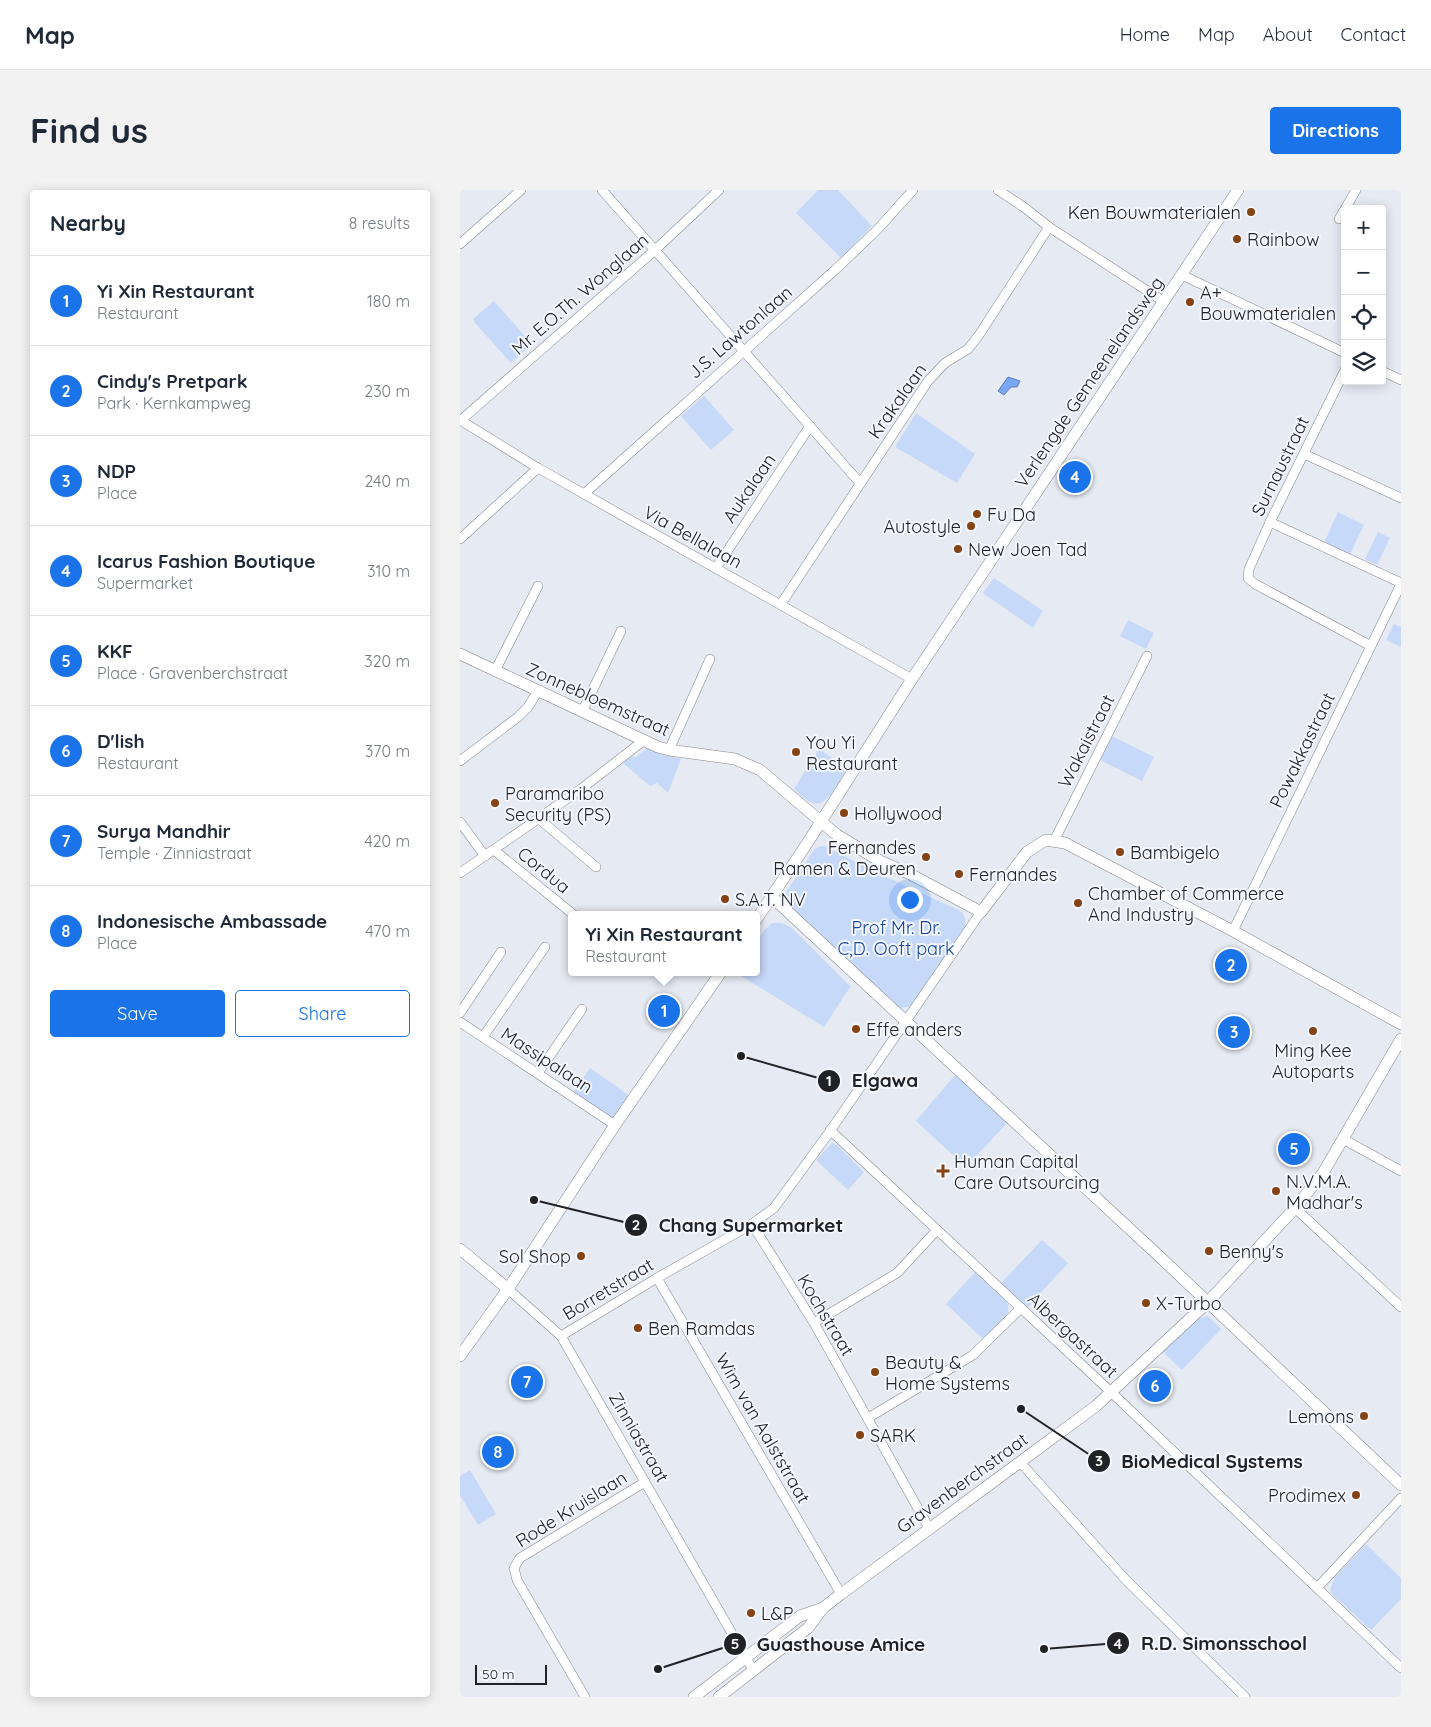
<!DOCTYPE html>
<html lang="en">
<head>
<meta charset="utf-8">
<style>
  body { margin:0; font-family:Quicksand,sans-serif; background:#f2f2f3; color:#1f2937 }
  .controls { position:absolute; right:15px; top:15px; display:grid; overflow:hidden; border-radius:5px; box-shadow:0 2px 12px #0003 }
  .controls button { width:45px; height:45px; display:grid; place-items:center; padding:0; border:0; border-bottom:1px solid #e0e1e3; background:#fff; color:#1f2937; font:25px sans-serif }
  .scale { position:absolute; left:15px; bottom:12px; width:72px; box-sizing:border-box; padding-left:5px; border:2px solid #212225; border-top:0; font-size:14px; line-height:18px; white-space:nowrap; color:#212225; -webkit-text-stroke:4px #f4f7fe; paint-order:stroke }
  .you { position:absolute; left:449px; top:709px; width:18px; height:18px; margin:-12px; border:4px solid #fff; border-radius:50%; background:#1a73e8; box-shadow:0 0 0 8px #1a73e833 }
  .badge { display:grid; place-items:center; width:32px; height:32px; border-radius:50%; background:#1a73e8; color:#fff; font-size:16px; font-weight:700 }
  .pin { position:absolute; translate:-50% -50%; border:2px solid #fff; box-shadow:0 1px 5px #0006 }
  .popup { position:absolute; left:108px; top:721px; width:192px; height:65px; box-sizing:border-box; display:grid; place-content:center; border-radius:5px; background:#fff; filter:drop-shadow(0 1px 4px #0005); font-size:16px; white-space:nowrap; color:#747a83 }
  .popup b { font-size:19px; color:#1f2937 }
  .popup::after { content:''; position:absolute; left:50%; top:100%; margin-left:-10px; border:10px solid transparent; border-top-color:#fff }
  .list { margin:0; padding:0; list-style:none }
  h2 { display:flex; justify-content:space-between; align-items:center; height:65px; margin:0; padding:0 20px; font-size:21px }
  h2 small { font-size:16px; font-weight:400; color:#747a83 }
  .list li { display:grid; grid-template-columns:32px 1fr auto; gap:15px; align-items:center; box-sizing:border-box; height:90px; padding:0 20px; border-top:1px solid #e0e1e3 }
  .list b { display:block; font-size:19px; white-space:nowrap }
  .list p { margin:0; font-size:16px; white-space:nowrap; color:#747a83 }
  .list em { font-size:16px; font-style:normal; color:#747a83 }
  .actions { display:flex; gap:10px; padding:15px 20px }
  .actions a { flex:1; padding:11px 0; border:1px solid #1a73e8; border-radius:5px; text-align:center; font-size:18px; color:#1a73e8 }
  .actions .main { background:#1a73e8; color:#fff }
  .icon { flex:none; width:28px; height:28px; fill:none; stroke:currentColor; stroke-width:2; stroke-linecap:round; stroke-linejoin:round }
  .map { position:relative; flex:none; width:941px; height:1507px; overflow:hidden; border-radius:5px }
  header { display:flex; align-items:center; gap:30px; box-sizing:border-box; height:70px; padding:0 25px; background:#fff; border-bottom:1px solid #e0e1e3 }
  header strong { font-size:24px }
  nav { display:flex; gap:28px; margin-inline-start:auto; font-size:18px }
  .intro { display:flex; align-items:center; justify-content:space-between; box-sizing:border-box; height:120px; padding:0 30px }
  h1 { margin:0; font-size:35px }
  .button { padding:12px 22px; border-radius:5px; background:#1a73e8; color:#fff; font-size:18px; font-weight:700 }
  main { display:flex; gap:30px; padding:0 30px }
  aside { flex:1; background:#fff; border-radius:5px; box-shadow:0 2px 12px #0003 }
  .map>svg:first-child { display:block }
</style>
</head>
<body>
<header>
<strong>Map</strong>
<nav><a>Home</a><a>Map</a><a>About</a><a>Contact</a></nav>
</header>
<div class="intro"><h1>Find us</h1><a class="button">Directions</a></div>
<main>
<aside>
<h2>Nearby<small>8 results</small></h2>
<ul class="list">
<li><span class="badge">1</span><div><b>Yi Xin Restaurant</b><p>Restaurant</p></div><em>180 m</em></li>
<li><span class="badge">2</span><div><b>Cindy's Pretpark</b><p>Park · Kernkampweg</p></div><em>230 m</em></li>
<li><span class="badge">3</span><div><b>NDP</b><p>Place</p></div><em>240 m</em></li>
<li><span class="badge">4</span><div><b>Icarus Fashion Boutique</b><p>Supermarket</p></div><em>310 m</em></li>
<li><span class="badge">5</span><div><b>KKF</b><p>Place · Gravenberchstraat</p></div><em>320 m</em></li>
<li><span class="badge">6</span><div><b>D'lish</b><p>Restaurant</p></div><em>370 m</em></li>
<li><span class="badge">7</span><div><b>Surya Mandhir</b><p>Temple · Zinniastraat</p></div><em>420 m</em></li>
<li><span class="badge">8</span><div><b>Indonesische Ambassade</b><p>Place</p></div><em>470 m</em></li>
</ul>
<div class="actions"><a class="main">Save</a><a>Share</a></div>
</aside>
<div class="map">
<svg width="941" height="1507" viewBox="0 0 941 1507">
  <rect width="100%" height="100%" fill="#e6eaf2"/>
  <g fill="#c7d9f9">
    <polygon points="358,0 378,0 412,36 381,68 336,23"/>
    <polygon points="34,111 69,151 70,156 51,173 15,133 13,129"/>
    <polygon points="244,206 274,240 251,260 221,226"/>
    <polygon points="456,223 515,264 497,293 435,257"/>
    <polygon points="878,322 904,335 889,366 864,353"/>
    <polygon points="918,342 930,348 917,375 905,369"/>
    <polygon points="534,388 583,421 573,438 523,403"/>
    <polygon points="668,430 694,443 686,459 660,446"/>
    <polygon points="934,434 941,437 941,457 926,450"/>
    <polygon points="650,545 694,567 682,591 638,569"/>
    <polygon points="187,558 201,564 221,569 208,603 197,593 190,596 163,573 171,566 176,567"/>
    <path d="M359 559 387 578C380 589 368 618 353 613 346 611 339 604 334 599Z"/>
    <path d="M363 656 367 657 409 679 501 721C506 727 506 732 505 739L453 814 449 817 439 818 326 714 327 701 353 661 358 657Z"/>
    <path d="M312 733H322L332 738 391 797 386 803 364 837 275 782H296C296 759 292 750 312 733Z"/>
    <polygon points="130,878 171,907 153,931 113,903"/>
    <polygon points="496,884 547,933 506,977 456,931"/>
    <polygon points="372,953 377,955 404,982 388,1000 356,970"/>
    <polygon points="582,1050 608,1073 567,1118 541,1093"/>
    <path d="M516 1081 547 1111C553 1128 535 1139 524 1150L486 1114Z"/>
    <polygon points="748,1126 761,1139 722,1180 703,1162 739,1128"/>
    <polygon points="10,1280 36,1324 18,1335 0,1305 0,1286"/>
    <polygon points="906,1354 941,1388 941,1409 911,1440 873,1405 870,1400 875,1387"/>
  </g>
  <polygon fill="#79a6f5" stroke="#5f7eb7" points="548,187 560,191 557,197 551,197 544,205 538,201"/>
  <g fill="none" stroke-linecap="round" stroke-linejoin="round">
    <g stroke="#82868d" stroke-width="10">
      <g id="minor">
        <polyline points="142,0 400,293"/>
        <polyline points="538,0 565,18 589,37 703,111"/>
        <polyline points="885,19 896,0"/>
        <polyline points="879,29 885,19"/>
        <polyline points="0,54 61,0"/>
        <polyline points="722,85 885,163"/>
        <polyline points="885,180 810,332 789,379 788,388 795,394 911,456"/>
        <polyline points="922,181 941,190"/>
        <polyline points="0,230 78,278 452,489"/>
        <polyline points="0,231 195,60 259,0"/>
        <polyline points="844,264 941,308"/>
        <polyline points="124,304 375,80 417,40 453,0"/>
        <polyline points="810,332 941,393"/>
        <polyline points="0,349 78,278"/>
        <polyline points="256,378 350,236"/>
        <polyline points="321,414 468,191 485,173 508,159 519,145 589,37"/>
        <polyline points="35,481 78,396"/>
        <polyline points="122,522 161,441"/>
        <polyline points="209,560 250,469"/>
        <polyline points="0,571 58,527 68,517 78,501"/>
        <polyline points="78,628 136,677"/>
        <polyline points="0,632 25,666"/>
        <polyline points="594,651 687,466"/>
        <polyline points="34,660 114,725"/>
        <polyline points="0,683 121,599 183,551"/>
        <polyline points="773,741 941,394"/>
        <polyline points="0,823 41,762"/>
        <polyline points="0,832 155,935"/>
        <polyline points="23,847 85,757"/>
        <polyline points="78,883 122,819"/>
        <polyline points="370,940 651,1202 941,1478"/>
        <polyline points="883,949 941,981"/>
        <polyline points="835,1018 941,1117"/>
        <polyline points="292,1034 354,1133 469,1338"/>
        <polyline points="197,1088 381,1404"/>
        <polyline points="48,1099 101,1146 293,1480"/>
        <polyline points="354,1133 437,1083 477,1040"/>
        <polyline points="101,1146 197,1088 292,1034 314,1018 368,944 521,722"/>
        <polyline points="408,1228 513,1165 561,1118"/>
        <polyline points="560,1272 666,1390 785,1507"/>
        <polyline points="857,1398 941,1308"/>
        <polyline points="125,1507 57,1390 54,1378 60,1368 185,1292"/>
      </g>
    </g>
    <g stroke="#82868d" stroke-width="12">
      <g id="tertiary">
        <polyline points="0,464 198,557 209,560 275,569 300,580 377,645 420,671 450,684 521,722 567,662 586,650 605,653 773,741 941,834"/>
        <polyline points="312,707 700,1067 941,1295"/>
        <polyline points="296,730 348,652 452,489 778,0"/>
        <polyline points="0,1059 48,1099"/>
        <polyline points="0,1166 48,1099 155,935 261,782"/>
        <polyline points="234,1507 340,1426 363,1418"/>
        <polyline points="259,1507 348,1438 363,1418 381,1404 636,1216 748,1112 835,1018 863,983 941,849"/>
      </g>
    </g>
    <use href="#minor" stroke="#fff" stroke-width="9"/>
    <use href="#tertiary" stroke="#fff" stroke-width="11"/>
  </g>
  <g fill="#854313" stroke="#f4f7fe" stroke-width="2">
    <circle cx="791" cy="22" r="5"/>
    <circle cx="777" cy="49" r="5"/>
    <circle cx="730" cy="112" r="5"/>
    <circle cx="517" cy="324" r="5"/>
    <circle cx="511" cy="336" r="5"/>
    <circle cx="498" cy="359" r="5"/>
    <circle cx="336" cy="562" r="5"/>
    <circle cx="35" cy="613" r="5"/>
    <circle cx="384" cy="623" r="5"/>
    <circle cx="660" cy="662" r="5"/>
    <circle cx="466" cy="667" r="5"/>
    <circle cx="499" cy="684" r="5"/>
    <circle cx="265" cy="709" r="5"/>
    <circle cx="618" cy="713" r="5"/>
    <circle cx="396" cy="839" r="5"/>
    <circle cx="853" cy="841" r="5"/>
    <path d="M480.5 973.5h5v5h5v5h-5v5h-5v-5h-5v-5h5z"/>
    <circle cx="816" cy="1001" r="5"/>
    <circle cx="749" cy="1061" r="5"/>
    <circle cx="121" cy="1066" r="5"/>
    <circle cx="686" cy="1113" r="5"/>
    <circle cx="178" cy="1138" r="5"/>
    <circle cx="415" cy="1182" r="5"/>
    <circle cx="904" cy="1226" r="5"/>
    <circle cx="400" cy="1245" r="5"/>
    <circle cx="896" cy="1305" r="5"/>
    <circle cx="291" cy="1423" r="5"/>
  </g>
  <g text-anchor="middle" dominant-baseline="central" stroke-width="4" stroke-linejoin="round" paint-order="stroke">
    <g font-size="18" fill="#212225" stroke="#f4f7fe" text-anchor="start">
      <text x="781" y="22" text-anchor="end">Ken Bouwmaterialen</text>
      <text x="787" y="49">Rainbow</text>
      <text x="740" y="102">A+<tspan x="740" dy="21">Bouwmaterialen</tspan></text>
      <text x="527" y="324">Fu Da</text>
      <text x="501" y="336" text-anchor="end">Autostyle</text>
      <text x="508" y="359">New Joen Tad</text>
      <text x="346" y="552">You Yi<tspan x="346" dy="21">Restaurant</tspan></text>
      <text x="45" y="603">Paramaribo<tspan x="45" dy="21">Security (PS)</tspan></text>
      <text x="394" y="623">Hollywood</text>
      <text x="456" y="657" text-anchor="end">Fernandes<tspan x="456" dy="21">Ramen &amp; Deuren</tspan></text>
      <text x="670" y="662">Bambigelo</text>
      <text x="509" y="684">Fernandes</text>
      <text x="628" y="703">Chamber of Commerce<tspan x="628" dy="21">And Industry</tspan></text>
      <text x="275" y="709">S.A.T. NV</text>
      <text x="406" y="839">Effe anders</text>
      <text x="853" y="860" text-anchor="middle">Ming Kee<tspan x="853" dy="21">Autoparts</tspan></text>
      <text x="494" y="971">Human Capital<tspan x="494" dy="21">Care Outsourcing</tspan></text>
      <text x="826" y="991">N.V.M.A.<tspan x="826" dy="21">Madhar's</tspan></text>
      <text x="759" y="1061">Benny's</text>
      <text x="111" y="1066" text-anchor="end">Sol Shop</text>
      <text x="696" y="1113">X-Turbo</text>
      <text x="188" y="1138">Ben Ramdas</text>
      <text x="425" y="1172">Beauty &amp;<tspan x="425" dy="21">Home Systems</tspan></text>
      <text x="894" y="1226" text-anchor="end">Lemons</text>
      <text x="410" y="1245">SARK</text>
      <text x="886" y="1305" text-anchor="end">Prodimex</text>
      <text x="301" y="1423">L&amp;P</text>
    </g>
    <g font-size="18" fill="#212225" stroke="#f4f7fe">
      <text transform="translate(120 104) rotate(-41)">Mr. E.O.Th. Wonglaan</text>
      <text transform="translate(280 142) rotate(-41)">J.S. Lawtonlaan</text>
      <text transform="translate(629 192) rotate(-56)">Verlengde Gemeenelandsweg</text>
      <text transform="translate(437 211) rotate(-55)">Krakalaan</text>
      <text transform="translate(820 276) rotate(-64)">Surnaustraat</text>
      <text transform="translate(289 298) rotate(-56)">Aukalaan</text>
      <text transform="translate(233 347) rotate(29)">Via Bellalaan</text>
      <text transform="translate(138 509) rotate(24)">Zonnebloemstraat</text>
      <text transform="translate(626 551) rotate(-63)">Wakaistraat</text>
      <text transform="translate(842 560) rotate(-64)">Powakkastraat</text>
      <text transform="translate(84 680) rotate(39)">Cordua</text>
      <text transform="translate(87 870) rotate(33)">Massipalaan</text>
      <text transform="translate(148 1099) rotate(-31)">Borretstraat</text>
      <text transform="translate(366 1125) rotate(59)">Kochstraat</text>
      <text transform="translate(613 1145) rotate(43)">Albergastraat</text>
      <text transform="translate(303 1238) rotate(60)">Wim van Aalststraat</text>
      <text transform="translate(179 1247) rotate(60)">Zinniastraat</text>
      <text transform="translate(502 1293) rotate(-36)">Gravenberchstraat</text>
      <text transform="translate(111 1319) rotate(-32)">Rode Kruislaan</text>
    </g>
    <g font-size="18" fill="#12449e" stroke="#f4f7fe">
      <text x="436" y="737">Prof Mr. Dr.<tspan x="436" dy="21">C,D. Ooft park</tspan></text>
    </g>
  </g>
  <path fill="none" stroke="#212225" stroke-width="2" d="M281 866L369 891M74 1010L176 1035M561 1219L639 1271M584 1459L658 1453M198 1479L275 1454"/>
  <g fill="#212225" stroke="#f4f7fe" stroke-width="2">
    <circle cx="281" cy="866" r="5"/>
    <circle cx="74" cy="1010" r="5"/>
    <circle cx="561" cy="1219" r="5"/>
    <circle cx="584" cy="1459" r="5"/>
    <circle cx="198" cy="1479" r="5"/>
    <circle cx="369" cy="891" r="12"/>
    <circle cx="176" cy="1035" r="12"/>
    <circle cx="639" cy="1271" r="12"/>
    <circle cx="658" cy="1453" r="12"/>
    <circle cx="275" cy="1454" r="12"/>
  </g>
  <g font-size="15" text-anchor="middle" font-weight="bold" fill="#fff">
    <text x="369" y="896">1</text>
    <text x="176" y="1040">2</text>
    <text x="639" y="1276">3</text>
    <text x="658" y="1459">4</text>
    <text x="275" y="1459">5</text>
  </g>
  <g font-size="19" text-anchor="middle" font-weight="bold" fill="#212225" stroke="#f4f7fe" stroke-width="4" stroke-linejoin="round" paint-order="stroke">
    <text x="425" y="897">Elgawa</text>
    <text x="291" y="1042">Chang Supermarket</text>
    <text x="752" y="1278">BioMedical Systems</text>
    <text x="764" y="1460">R.D. Simonsschool</text>
    <text x="381" y="1461">Guasthouse Amice</text>
  </g>
</svg>
<div class="controls">
<button>+</button>
<button>−</button>
<button><svg class="icon" aria-label="locate" viewBox="0 0 24 24"><circle cx="12" cy="12" r="6"/><path d="M12 2v4M12 18v4M2 12h4M18 12h4"/></svg></button>
<button><svg class="icon" aria-label="layers" viewBox="0 0 24 24"><path d="M12 4l9 5-9 5-9-5zM3 14l9 5 9-5"/></svg></button>
</div>
<div class="scale">50 m</div>
<div class="you"></div>
<div class="pin badge" style="left:204px;top:821px">1</div>
<div class="popup"><b>Yi Xin Restaurant</b>Restaurant</div>
<div class="pin badge" style="left:771px;top:775px">2</div>
<div class="pin badge" style="left:774px;top:842px">3</div>
<div class="pin badge" style="left:615px;top:287px">4</div>
<div class="pin badge" style="left:834px;top:959px">5</div>
<div class="pin badge" style="left:695px;top:1196px">6</div>
<div class="pin badge" style="left:67px;top:1192px">7</div>
<div class="pin badge" style="left:38px;top:1262px">8</div>
</div>
</main>
</body>
</html>
